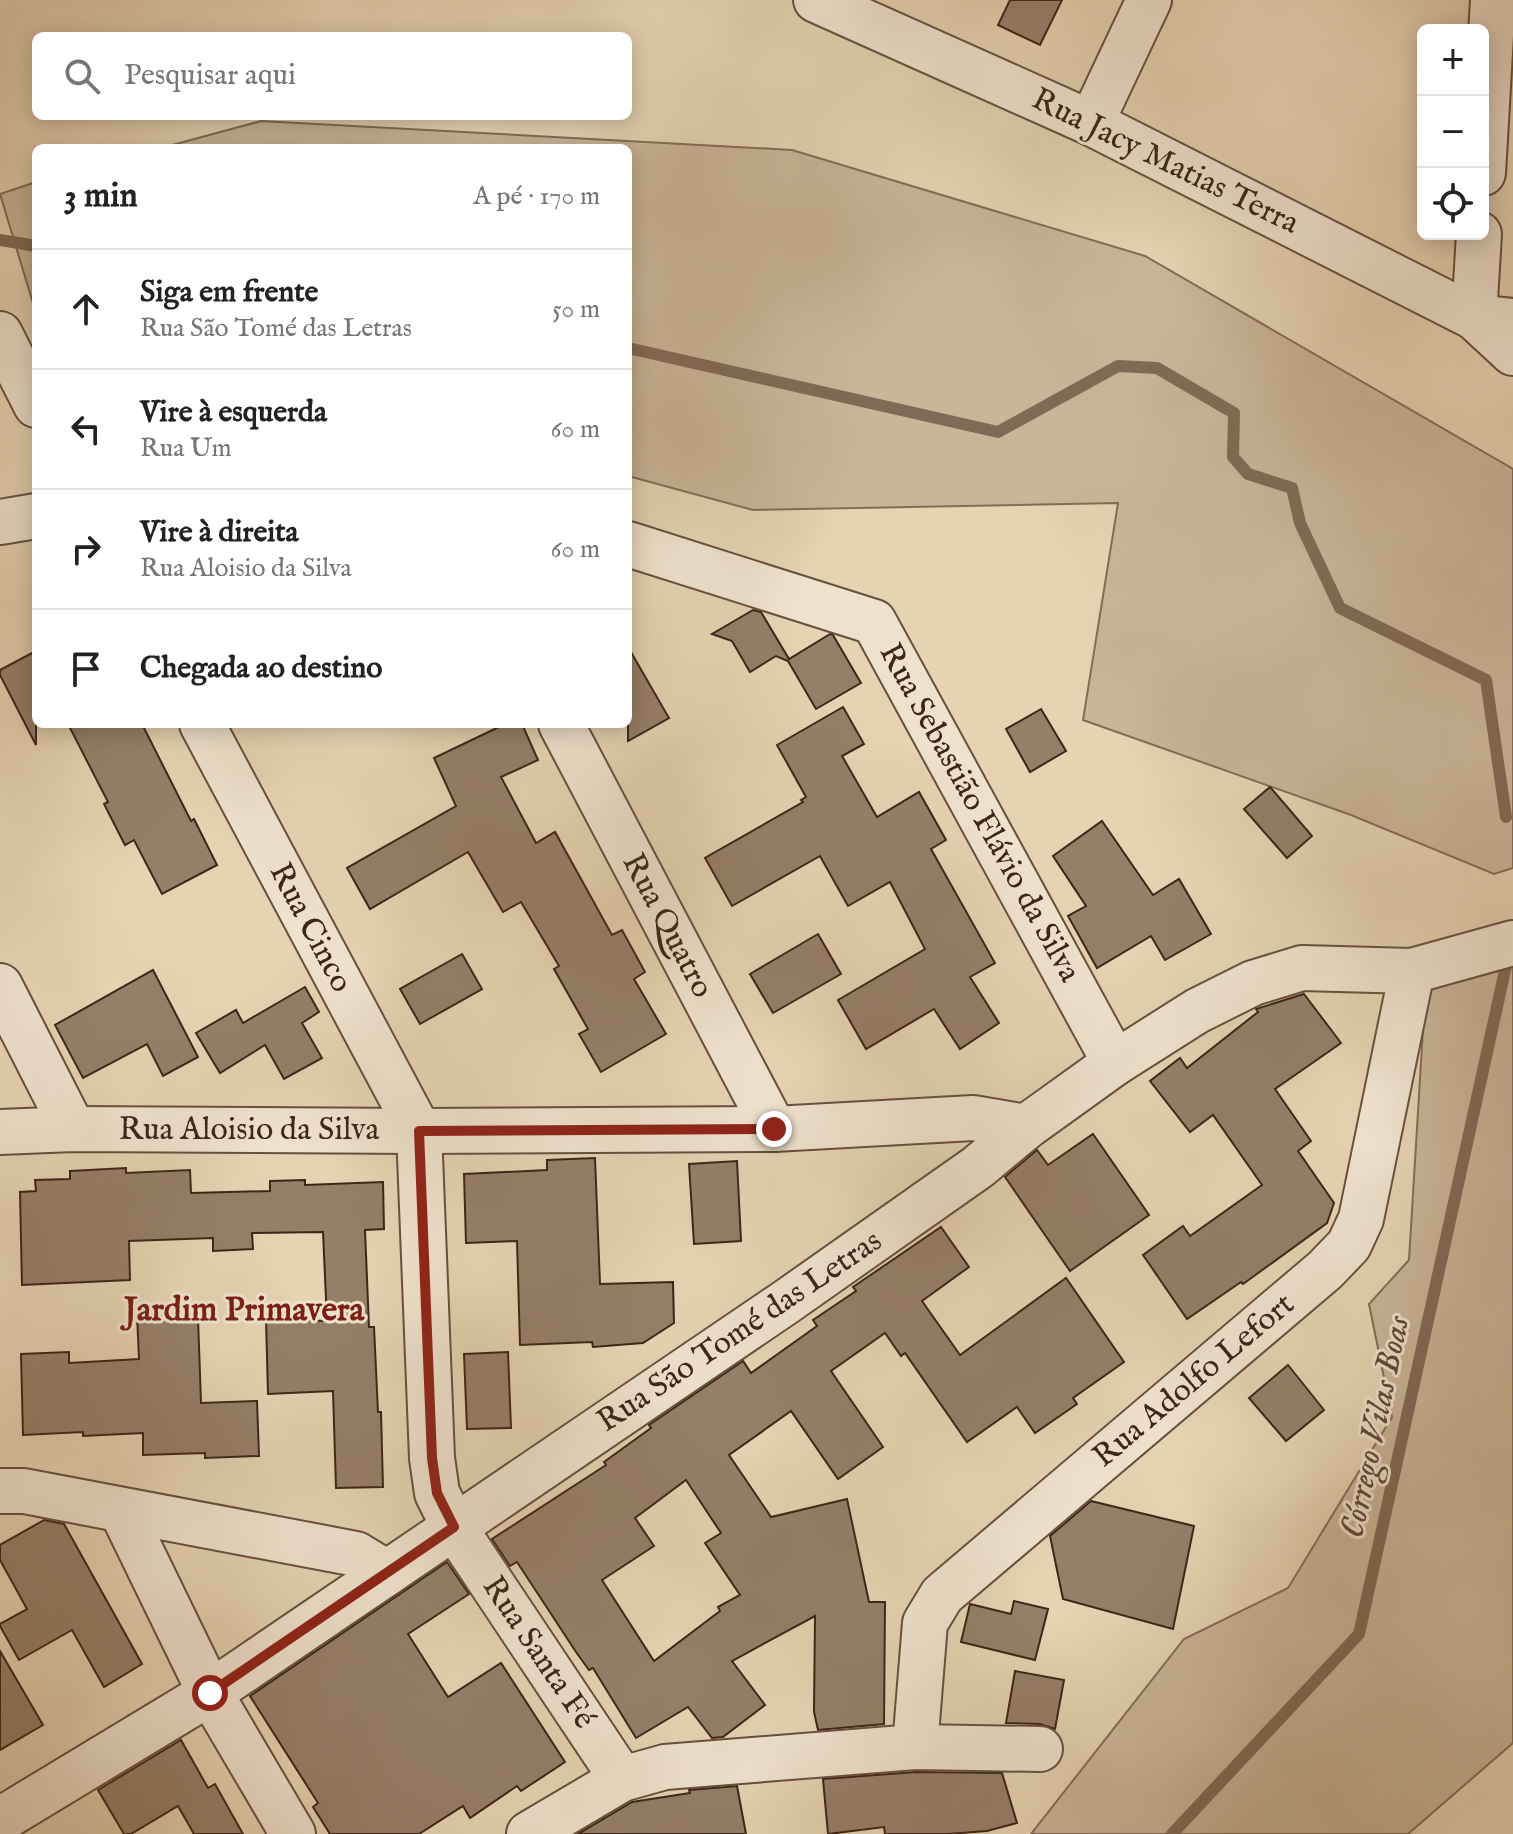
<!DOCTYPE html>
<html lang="pt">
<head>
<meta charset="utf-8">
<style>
  body { margin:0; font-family:"IM FELL English",serif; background:#f6f6f6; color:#222 }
  .controls { position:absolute; right:24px; top:24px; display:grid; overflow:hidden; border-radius:12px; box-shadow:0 4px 20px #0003 }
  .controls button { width:72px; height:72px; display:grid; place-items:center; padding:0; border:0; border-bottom:2px solid #e0e0e0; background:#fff; color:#222; font:40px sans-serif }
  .stop { position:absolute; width:24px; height:24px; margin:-18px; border:6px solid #8f2418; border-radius:50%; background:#fff }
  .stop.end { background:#8f2418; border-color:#fff; box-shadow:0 2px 8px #0008 }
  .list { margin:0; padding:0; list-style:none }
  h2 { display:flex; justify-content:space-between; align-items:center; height:104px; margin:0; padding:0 32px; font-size:34px }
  h2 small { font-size:26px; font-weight:400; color:#767676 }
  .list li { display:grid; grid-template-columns:52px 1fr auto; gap:24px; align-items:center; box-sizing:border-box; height:120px; padding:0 32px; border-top:2px solid #e0e0e0 }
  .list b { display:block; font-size:30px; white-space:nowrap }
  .list p { margin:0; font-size:26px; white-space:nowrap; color:#767676 }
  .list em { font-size:26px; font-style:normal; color:#767676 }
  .icon { flex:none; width:44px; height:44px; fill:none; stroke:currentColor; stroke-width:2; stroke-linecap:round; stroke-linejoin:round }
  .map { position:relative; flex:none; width:1513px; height:1834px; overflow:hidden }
  .search { position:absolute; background:#fff; box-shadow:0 4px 20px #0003; left:32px; top:32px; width:600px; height:88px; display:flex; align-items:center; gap:20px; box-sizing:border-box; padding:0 28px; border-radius:12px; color:#767676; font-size:30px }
  .panel { position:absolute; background:#fff; box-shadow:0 4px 20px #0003; left:32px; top:144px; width:600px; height:584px; border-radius:12px }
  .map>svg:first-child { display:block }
</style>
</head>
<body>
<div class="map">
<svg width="1513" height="1834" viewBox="0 0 1513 1834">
  <rect width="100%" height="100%" fill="#e6d3b2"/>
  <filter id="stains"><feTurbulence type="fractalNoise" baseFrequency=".0025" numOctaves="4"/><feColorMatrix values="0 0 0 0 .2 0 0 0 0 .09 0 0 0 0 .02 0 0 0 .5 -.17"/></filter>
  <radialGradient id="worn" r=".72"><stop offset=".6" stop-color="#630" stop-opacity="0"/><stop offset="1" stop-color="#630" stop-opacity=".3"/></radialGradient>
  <g fill="#c9b598" stroke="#836d58" stroke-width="2">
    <polygon points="261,121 792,150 1145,256 1513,469 1513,868 1494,874 1351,815 1083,720 1118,503 753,510 628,476 628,148 161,148"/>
    <polygon points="36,182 36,313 0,194"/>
    <polygon points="1513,959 1513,1743 1408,1834 1031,1834 1184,1639 1288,1588 1392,1417 1369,1304 1409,1260 1426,980"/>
  </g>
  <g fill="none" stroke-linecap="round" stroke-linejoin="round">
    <g stroke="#806a55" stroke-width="12">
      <polyline points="0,240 36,246"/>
      <polyline points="628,348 998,432 1118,366 1157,368 1234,413 1233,457 1248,474 1292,488 1300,523 1340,608 1486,680 1506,817"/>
      <polyline points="1172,1834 1359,1634 1506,966"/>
    </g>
  </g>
  <g fill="#957f68" stroke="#3d2518" stroke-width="2" fill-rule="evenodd">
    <polygon points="1010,0 1062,0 1040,45 998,25"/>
    <polygon points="753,610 761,612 789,659 830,634 833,635 861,683 816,709 788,661 776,656 750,672 732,641 712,634"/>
    <polygon points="628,647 669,718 628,741"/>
    <polygon points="36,651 36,745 0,675 0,670"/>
    <polygon points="843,707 864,744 842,756 877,817 919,792 946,840 931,849 995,963 970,977 999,1023 960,1049 934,1009 866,1049 838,1000 925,949 890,882 848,906 820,856 732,906 705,858 803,802 801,800 806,797 777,745"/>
    <polygon points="1041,709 1066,751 1030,772 1006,729"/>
    <polygon points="68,724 142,724 191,821 194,819 217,865 162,894 134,840 125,845 104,804 108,802"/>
    <polygon points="505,724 522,724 538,760 501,777 536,843 555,832 612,935 622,930 645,972 634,979 666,1034 601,1072 579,1034 588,1029 554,969 559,966 521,902 503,912 468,852 370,909 347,868 456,806 434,758"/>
    <polygon points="1270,787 1312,836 1287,858 1244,809"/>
    <polygon points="1102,821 1153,895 1179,879 1211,934 1165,960 1151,936 1097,968 1068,916 1086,906 1053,856"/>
    <polygon points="818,934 841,974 773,1013 750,974"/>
    <polygon points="462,954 482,989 420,1024 400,989"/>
    <polygon points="153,970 198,1057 163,1076 147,1044 83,1078 55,1025"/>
    <polygon points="305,987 319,1012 302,1023 322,1058 284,1079 265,1045 220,1073 196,1033 236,1010 243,1023"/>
    <polygon points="1304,994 1341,1043 1275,1089 1311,1141 1298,1151 1334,1203 1327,1223 1243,1284 1241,1282 1187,1319 1143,1255 1183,1226 1190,1236 1262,1185 1213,1115 1190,1132 1150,1081 1180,1058 1187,1068 1258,1012 1256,1009"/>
    <polygon points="1093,1134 1149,1215 1070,1271 1005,1177 1037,1150 1048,1165"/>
    <polygon points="595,1158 600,1284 673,1282 674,1323 643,1343 593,1347 592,1342 520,1345 517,1241 466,1243 464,1174 547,1170 547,1160"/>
    <polygon points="737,1161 741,1241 694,1244 689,1164"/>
    <polygon points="126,1168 126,1173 190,1170 191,1193 270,1191 270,1181 305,1180 305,1185 383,1182 384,1229 365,1230 369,1327 374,1327 378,1412 381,1412 383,1487 336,1488 333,1391 268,1394 266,1319 327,1321 323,1232 252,1233 253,1249 213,1251 213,1238 129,1241 130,1280 22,1285 20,1192 36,1191 35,1180 70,1179 70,1171"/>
    <path d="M941 1227 969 1267 922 1301 960 1355 1066 1278 1124 1362 1073 1398 1077 1404 1035 1433 1017 1407 967 1442 905 1353 901 1356 885 1333 831 1371 883 1447 838 1479 791 1411 729 1455 771 1517 847 1499 869 1602H885L884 1724 818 1730 814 1712 815 1616 732 1661 765 1705 723 1737 712 1738 688 1707 636 1738 593 1668 589 1670 576 1652 517 1562 510 1566 492 1539 606 1465 604 1462 651 1428 649 1425 743 1361 751 1373 817 1326 813 1320 856 1291 853 1287ZM686 1480 721 1533 705 1543 740 1595 718 1607 720 1611 654 1661 602 1580 654 1546 635 1518Z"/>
    <polygon points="137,1315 198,1318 201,1403 257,1401 259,1456 205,1458 205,1453 143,1455 143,1433 83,1436 83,1432 23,1435 21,1354 69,1352 69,1363 139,1359"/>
    <polygon points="508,1352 511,1428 467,1429 464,1354"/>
    <polygon points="1288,1365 1324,1410 1286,1441 1249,1398"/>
    <polygon points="1091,1501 1194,1526 1173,1629 1063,1599 1050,1536"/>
    <polygon points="44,1520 64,1524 142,1664 104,1687 72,1630 19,1660 0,1626 0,1624 27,1609 0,1560 0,1545"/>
    <polygon points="447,1562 469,1594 408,1634 448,1697 501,1663 565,1762 521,1791 517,1786 470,1818 463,1806 419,1834 330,1834 313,1807 318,1803 250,1696"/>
    <polygon points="1014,1601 1048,1609 1035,1660 961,1642 970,1604 1011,1614"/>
    <polygon points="0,1651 43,1725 0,1750"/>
    <polygon points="1015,1671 1064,1680 1055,1729 1040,1724 1006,1723"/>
    <polygon points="181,1740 208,1788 215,1784 243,1834 194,1834 178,1806 131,1834 124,1834 98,1790"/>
    <polygon points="916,1772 1002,1773 1017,1823 987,1831 948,1834 885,1834 884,1827 828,1834 823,1779"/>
    <polygon points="737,1786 746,1834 578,1834 632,1802 690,1793 689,1790"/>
  </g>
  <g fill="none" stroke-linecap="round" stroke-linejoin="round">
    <g stroke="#67503e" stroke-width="48">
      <g id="minor">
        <polyline points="816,0 1091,123 1474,317 1513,321"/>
        <polyline points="1091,123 1149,0"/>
        <polyline points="1483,173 1493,0"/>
        <polyline points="1479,234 1474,317 1513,353"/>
        <polyline points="0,334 36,405"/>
        <polyline points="0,522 36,516"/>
        <polyline points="628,544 874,622 1115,1063"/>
        <polyline points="202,724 419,1131 432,1458 437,1493 454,1527 622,1779"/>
        <polyline points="561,724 774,1129"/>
        <polyline points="0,986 73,1129"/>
        <polyline points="0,1132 73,1129 419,1131 774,1129 973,1118 1026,1127"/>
        <polyline points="0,1491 24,1491 356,1554 387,1573"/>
        <polyline points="121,1510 210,1693 293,1834"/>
        <polyline points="915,1747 925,1623 942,1595 1325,1270 1349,1245 1361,1219 1412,971"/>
        <polyline points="0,1820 210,1693 786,1302 978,1167 1026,1127 1115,1063 1197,1011 1253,983 1302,968 1412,971 1513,943"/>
        <polyline points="529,1834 622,1779 665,1767 915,1747 1040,1749"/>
      </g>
    </g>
    <use href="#minor" stroke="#efe2cd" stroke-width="44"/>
  </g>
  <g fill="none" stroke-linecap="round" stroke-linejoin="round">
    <polyline stroke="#8f2418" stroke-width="10" points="210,1693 454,1527 437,1493 432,1458 419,1131 774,1129"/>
  </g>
  <g text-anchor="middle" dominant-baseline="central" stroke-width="6" stroke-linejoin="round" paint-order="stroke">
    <g font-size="32" fill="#3d2518" stroke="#efe2cd">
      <text transform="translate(1165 162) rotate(26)">Rua Jacy Matias Terra</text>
      <text transform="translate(979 813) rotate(61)">Rua Sebastião Flávio da Silva</text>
      <text transform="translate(667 926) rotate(62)">Rua Quatro</text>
      <text transform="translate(310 928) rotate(62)">Rua Cinco</text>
      <text x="249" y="1130">Rua Aloisio da Silva</text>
      <text transform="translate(740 1332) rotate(-34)">Rua São Tomé das Letras</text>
      <text transform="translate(1194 1381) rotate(-40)">Rua Adolfo Lefort</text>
      <text transform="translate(538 1653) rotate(56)">Rua Santa Fé</text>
    </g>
    <g font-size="34" font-weight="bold" fill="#7a1f14" stroke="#efe2cd">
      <text x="244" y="1310">Jardim Primavera</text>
    </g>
    <g font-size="34" font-style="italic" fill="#5f4837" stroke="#efe2cd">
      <text transform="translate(1376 1427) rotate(-78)">Córrego Vilas Boas</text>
    </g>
  </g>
  <rect width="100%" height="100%" filter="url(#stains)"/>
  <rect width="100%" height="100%" fill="url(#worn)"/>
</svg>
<div class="controls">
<button>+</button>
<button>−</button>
<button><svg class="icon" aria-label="locate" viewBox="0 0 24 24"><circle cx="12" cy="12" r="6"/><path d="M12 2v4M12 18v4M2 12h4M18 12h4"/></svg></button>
</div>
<div class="stop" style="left:210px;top:1693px"></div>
<div class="stop end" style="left:774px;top:1129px"></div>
<div class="search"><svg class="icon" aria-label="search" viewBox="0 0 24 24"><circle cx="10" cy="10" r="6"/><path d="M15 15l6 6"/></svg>Pesquisar aqui</div>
<section class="panel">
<h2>3 min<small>A pé · 170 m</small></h2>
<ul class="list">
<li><svg class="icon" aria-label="ahead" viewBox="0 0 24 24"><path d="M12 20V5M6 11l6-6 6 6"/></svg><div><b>Siga em frente</b><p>Rua São Tomé das Letras</p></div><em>50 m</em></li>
<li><svg class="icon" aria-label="left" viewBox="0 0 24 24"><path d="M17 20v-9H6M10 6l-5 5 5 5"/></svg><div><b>Vire à esquerda</b><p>Rua Um</p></div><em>60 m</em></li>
<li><svg class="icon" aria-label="right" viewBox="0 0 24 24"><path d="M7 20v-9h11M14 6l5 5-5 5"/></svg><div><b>Vire à direita</b><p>Rua Aloisio da Silva</p></div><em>60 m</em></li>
<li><svg class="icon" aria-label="arrive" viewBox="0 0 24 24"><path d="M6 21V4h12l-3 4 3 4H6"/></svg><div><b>Chegada ao destino</b></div></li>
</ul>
</section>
</div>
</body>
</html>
